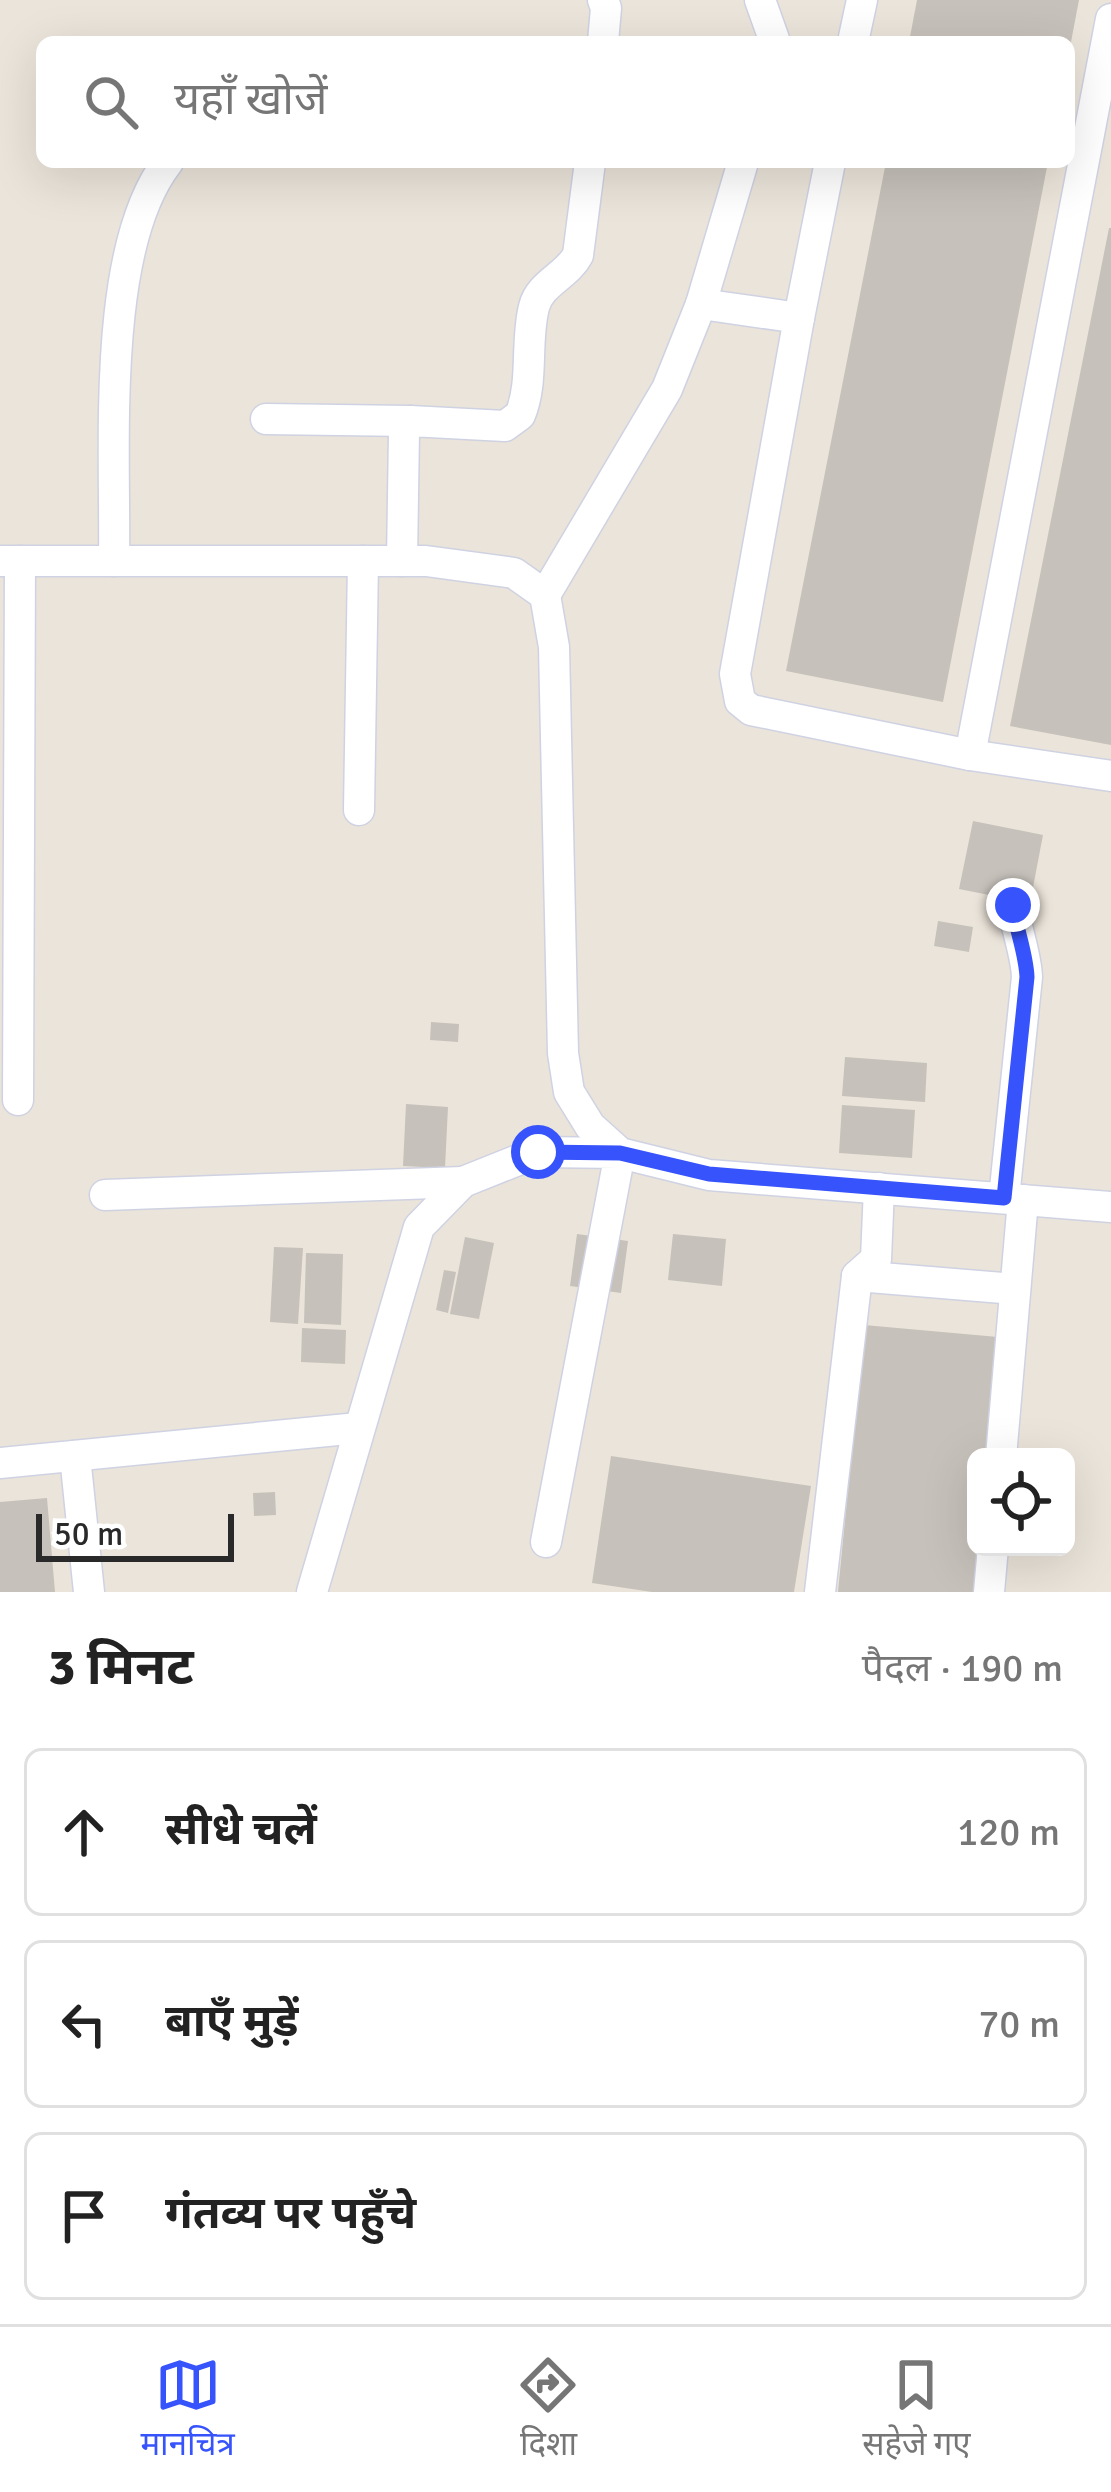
<!DOCTYPE html>
<html lang="hi">
<head>
<meta charset="utf-8">
<style>
  body { margin:0; font-family:Signika,"Noto Sans Devanagari",sans-serif; background:#f6f6f6; color:#222 }
  .controls { position:absolute; right:36px; bottom:36px; display:grid; overflow:hidden; border-radius:18px; box-shadow:0 12px 48px #0002 }
  .controls button { width:108px; height:108px; display:grid; place-items:center; padding:0; border:0; border-bottom:3px solid #e0e0e0; background:#fff; color:#222; font:60px sans-serif }
  .scale { position:absolute; left:36px; bottom:30px; width:198px; box-sizing:border-box; padding-left:12px; border:6px solid #292929; border-top:0; font-size:33px; line-height:42px; white-space:nowrap; color:#292929; -webkit-text-stroke:9px #fff; paint-order:stroke }
  .stop { position:absolute; width:36px; height:36px; margin:-27px; border:9px solid #3653fc; border-radius:50%; background:#fff }
  .stop.end { background:#3653fc; border-color:#fff; box-shadow:0 3px 12px #0008 }
  .list { margin:0; padding:0; list-style:none }
  h2 { display:flex; justify-content:space-between; align-items:center; height:156px; margin:0; padding:0 48px; font-size:51px }
  h2 small { font-size:39px; font-weight:400; color:#767676 }
  .list li { display:grid; grid-template-columns:78px 1fr auto; gap:36px; align-items:center; box-sizing:border-box; height:168px; margin:0 24px 24px; padding:0 24px; border:3px solid #e0e0e0; border-radius:18px }
  .list b { display:block; font-size:45px; white-space:nowrap }
  .list em { font-size:39px; font-style:normal; color:#767676 }
  .icon { flex:none; width:66px; height:66px; fill:none; stroke:currentColor; stroke-width:2; stroke-linecap:round; stroke-linejoin:round }
  .map { position:relative; flex:none; width:1111px; height:1592px; overflow:hidden }
  .search { position:absolute; background:#fff; box-shadow:0 12px 48px #0002; left:36px; right:36px; top:36px; height:132px; display:flex; align-items:center; gap:30px; box-sizing:border-box; padding:0 42px; border-radius:18px; color:#767676; font-size:45px }
  .sheet { height:732px; background:#fff }
  nav { display:flex; justify-content:space-around; align-items:center; box-sizing:border-box; height:168px; border-top:3px solid #e0e0e0; background:#fff; font-size:33px; color:#767676 }
  nav a { display:grid; justify-items:center; gap:6px }
  nav .on { color:#3653fc }
  .map>svg:first-child { display:block }
</style>
</head>
<body>
<div class="map">
<svg width="1111" height="1592" viewBox="0 0 1111 1592">
  <rect width="100%" height="100%" fill="#ebe4da"/>
  <g fill="#c6c1ba">
    <polygon points="917,0 1079,0 1071,42 909,42"/>
    <polygon points="886,162 1048,162 943,702 786,671"/>
    <polygon points="1109,228 1111,228 1111,745 1010,726"/>
    <polygon points="973,821 1043,835 1030,903 959,889"/>
    <polygon points="938,921 973,927 969,952 934,946"/>
    <polygon points="431,1022 459,1024 458,1042 430,1040"/>
    <polygon points="845,1057 927,1063 925,1102 842,1096"/>
    <polygon points="406,1104 448,1107 445,1168 403,1166"/>
    <polygon points="842,1105 915,1110 912,1158 839,1153"/>
    <polygon points="577,1234 628,1241 621,1293 570,1286"/>
    <polygon points="673,1234 726,1239 722,1286 668,1280"/>
    <polygon points="465,1237 494,1243 479,1319 450,1314"/>
    <polygon points="274,1247 303,1248 298,1324 270,1322"/>
    <polygon points="306,1253 343,1254 341,1325 304,1323"/>
    <polygon points="444,1270 456,1272 448,1313 436,1310"/>
    <polygon points="864,1325 1009,1338 996,1457 976,1457 976,1547 988,1547 984,1592 838,1592"/>
    <polygon points="302,1328 346,1330 345,1364 301,1362"/>
    <polygon points="611,1456 811,1486 794,1592 652,1592 592,1583"/>
    <polygon points="275,1492 276,1515 254,1516 253,1493"/>
    <polygon points="47,1498 55,1592 0,1592 0,1502"/>
  </g>
  <g fill="none" stroke-linecap="round" stroke-linejoin="round">
    <g stroke="#cfd2e2" stroke-width="33">
      <g id="minor">
        <polyline points="603,0 606,8 603,42"/>
        <polyline points="760,0 775,42"/>
        <polyline points="853,42 862,0"/>
        <polyline points="701,304 799,318 830,162"/>
        <polyline points="799,318 735,674 740,701 751,710 970,755 1111,776"/>
        <polyline points="266,419 410,421"/>
        <polyline points="0,561 426,561 514,573 545,595 554,647 563,1053 569,1092 590,1126 620,1153 709,1175 1111,1207"/>
        <path d="M114 561C116 452 100 249 168 162"/>
        <path d="M402 561 404 432 410 421 505 426 520 415C534 382 525 342 534 307 540 283 567 276 578 255L590 162"/>
        <polyline points="545,595 667,389 701,304 743,162"/>
        <polyline points="970,755 1111,19"/>
        <polyline points="359,810 363,561"/>
        <polyline points="18,1100 20,561"/>
        <polyline points="105,1195 463,1182"/>
        <path d="M1004 1198 1027 977C1026 953 1016 930 1013 905"/>
        <polyline points="857,1276 1015,1289"/>
        <polyline points="75,1456 89,1592"/>
        <polyline points="1001,1457 1023,1200"/>
        <polyline points="0,1463 358,1428"/>
        <polyline points="312,1592 419,1227 463,1182 538,1152 620,1153 546,1542"/>
        <polyline points="820,1592 857,1276 876,1259 879,1188"/>
        <polyline points="989,1592 993,1547"/>
      </g>
    </g>
    <use href="#minor" stroke="#fff" stroke-width="30"/>
  </g>
  <g fill="none" stroke-linecap="round" stroke-linejoin="round">
    <path stroke="#3653fc" stroke-width="15" d="M538 1152 620 1153 709 1174 1004 1198 1027 977C1026 953 1016 930 1013 905"/>
  </g>
</svg>
<div class="controls">
<button><svg class="icon" aria-label="locate" viewBox="0 0 24 24"><circle cx="12" cy="12" r="6"/><path d="M12 2v4M12 18v4M2 12h4M18 12h4"/></svg></button>
</div>
<div class="scale">50 m</div>
<div class="stop" style="left:538px;top:1152px"></div>
<div class="stop end" style="left:1013px;top:905px"></div>
<div class="search"><svg class="icon" aria-label="search" viewBox="0 0 24 24"><circle cx="10" cy="10" r="6"/><path d="M15 15l6 6"/></svg>यहाँ खोजें</div>
</div>
<section class="sheet">
<h2>3 मिनट<small>पैदल · 190 m</small></h2>
<ul class="list">
<li><svg class="icon" aria-label="ahead" viewBox="0 0 24 24"><path d="M12 20V5M6 11l6-6 6 6"/></svg><div><b>सीधे चलें</b></div><em>120 m</em></li>
<li><svg class="icon" aria-label="left" viewBox="0 0 24 24"><path d="M17 20v-9H6M10 6l-5 5 5 5"/></svg><div><b>बाएँ मुड़ें</b></div><em>70 m</em></li>
<li><svg class="icon" aria-label="arrive" viewBox="0 0 24 24"><path d="M6 21V4h12l-3 4 3 4H6"/></svg><div><b>गंतव्य पर पहुँचे</b></div></li>
</ul>
</section>
<nav>
<a class="on"><svg class="icon" aria-label="map" viewBox="0 0 24 24"><path d="M3 6l6-2 6 2 6-2v14l-6 2-6-2-6 2zM9 4v14M15 6v14"/></svg>मानचित्र</a>
<a><svg class="icon" aria-label="directions" viewBox="0 0 24 24"><path d="M12 3l9 9-9 9-9-9zM9 14v-3h6M13 9l2 2-2 2"/></svg>दिशा</a>
<a><svg class="icon" aria-label="saved" viewBox="0 0 24 24"><path d="M7 4h10v16l-5-4-5 4z"/></svg>सहेजे गए</a>
</nav>
</body>
</html>
